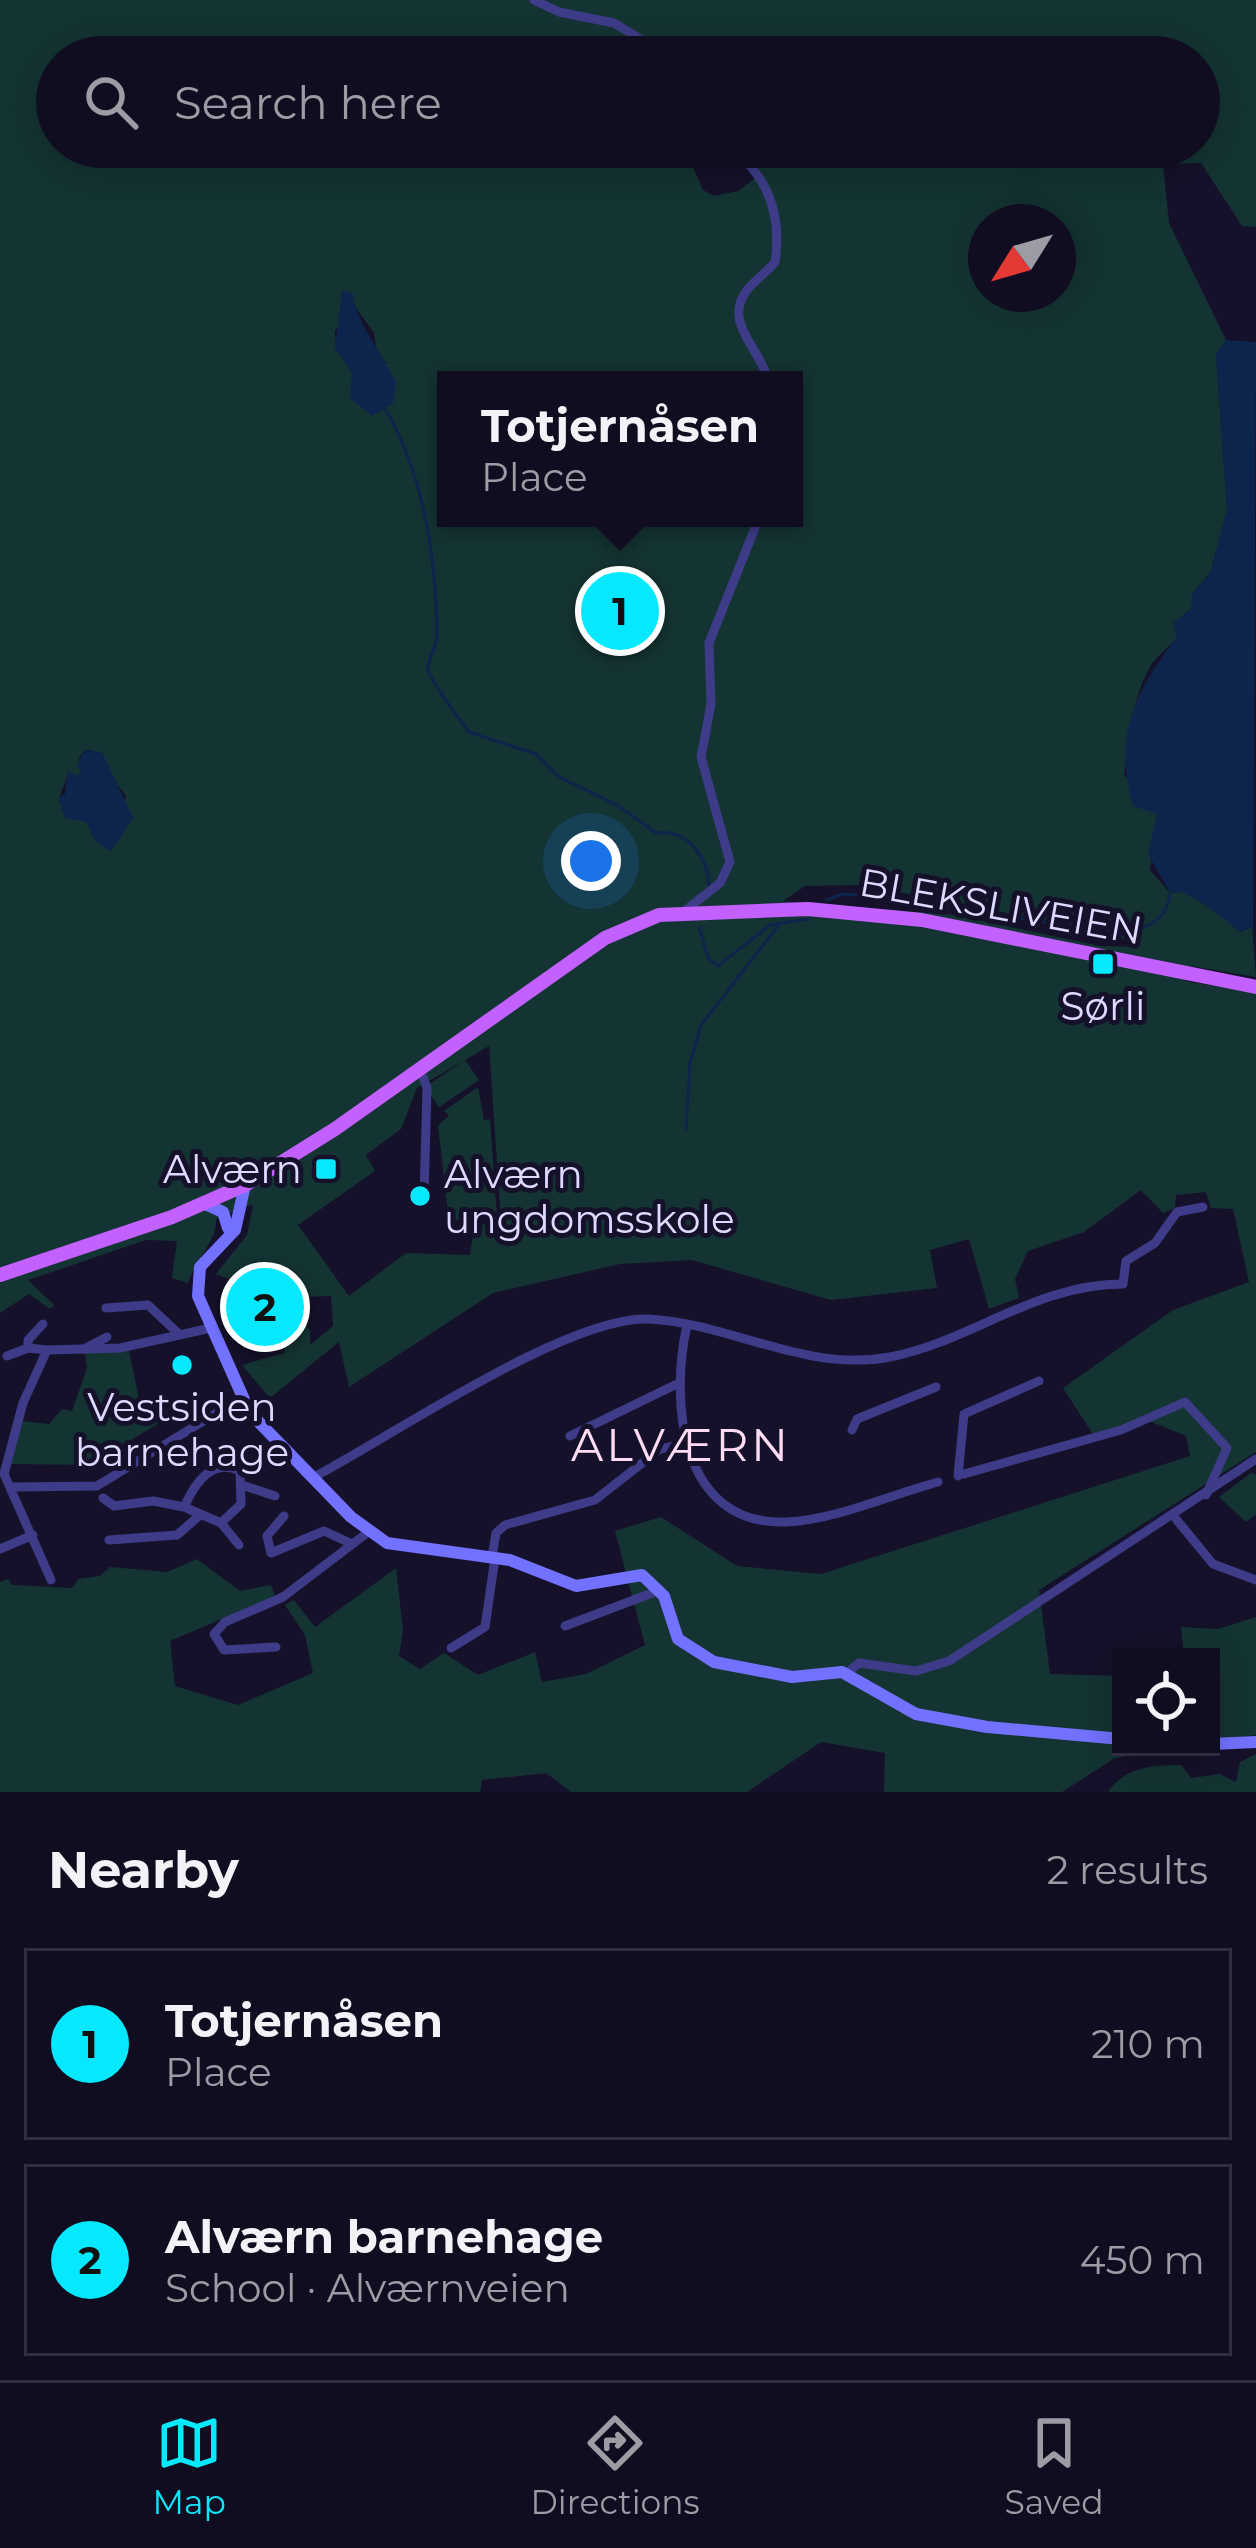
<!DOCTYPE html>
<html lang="en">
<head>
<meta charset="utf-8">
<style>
  body { margin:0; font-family:Montserrat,sans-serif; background:#191629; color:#f1f3f6 }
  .controls { position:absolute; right:36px; bottom:36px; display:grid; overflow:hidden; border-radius:0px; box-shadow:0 6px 30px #0003 }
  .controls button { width:108px; height:108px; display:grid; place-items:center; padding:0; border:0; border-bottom:3px solid #302d3e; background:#100d20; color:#f1f3f6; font:60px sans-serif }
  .compass { position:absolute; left:968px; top:204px; width:108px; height:108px; border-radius:50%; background:#100d20; box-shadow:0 6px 30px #0003; rotate:233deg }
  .you { position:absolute; left:591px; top:861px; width:42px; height:42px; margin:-30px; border:9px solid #fff; border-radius:50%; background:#1a73e8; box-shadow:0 0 0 18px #1a73e833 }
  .badge { display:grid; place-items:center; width:78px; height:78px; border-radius:50%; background:#06e8fe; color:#111; font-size:39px; font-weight:700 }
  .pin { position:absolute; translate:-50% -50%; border:6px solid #fff; box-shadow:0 3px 12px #0006 }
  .popup { position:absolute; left:437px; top:371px; width:366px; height:156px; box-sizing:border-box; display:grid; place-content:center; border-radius:0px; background:#100d20; filter:drop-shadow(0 3px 9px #0005); font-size:39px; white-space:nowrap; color:#9c9ca5 }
  .popup b { font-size:45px; color:#f1f3f6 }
  .popup::after { content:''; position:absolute; left:50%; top:100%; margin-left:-24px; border:24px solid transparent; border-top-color:#100d20 }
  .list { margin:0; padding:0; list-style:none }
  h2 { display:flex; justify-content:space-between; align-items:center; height:156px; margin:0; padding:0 48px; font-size:51px }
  h2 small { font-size:39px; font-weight:400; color:#9c9ca5 }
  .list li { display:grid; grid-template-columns:78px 1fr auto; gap:36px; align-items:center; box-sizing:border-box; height:192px; margin:0 24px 24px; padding:0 24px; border:3px solid #302d3e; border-radius:0px }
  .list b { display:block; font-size:45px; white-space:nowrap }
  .list p { margin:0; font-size:39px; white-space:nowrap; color:#9c9ca5 }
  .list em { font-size:39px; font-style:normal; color:#9c9ca5 }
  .icon { flex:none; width:66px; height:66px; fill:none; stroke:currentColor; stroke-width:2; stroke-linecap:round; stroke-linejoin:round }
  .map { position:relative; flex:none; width:1256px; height:1792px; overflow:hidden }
  .search { position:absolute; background:#100d20; box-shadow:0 6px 30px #0003; left:36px; right:36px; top:36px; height:132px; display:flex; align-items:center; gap:30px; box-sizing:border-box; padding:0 42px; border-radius:66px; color:#9c9ca5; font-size:45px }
  .sheet { height:588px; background:#100d20 }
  nav { display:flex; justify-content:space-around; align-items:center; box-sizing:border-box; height:168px; border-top:3px solid #302d3e; background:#100d20; font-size:33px; color:#9c9ca5 }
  nav a { display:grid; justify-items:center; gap:6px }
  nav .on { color:#06e8fe }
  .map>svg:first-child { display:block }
</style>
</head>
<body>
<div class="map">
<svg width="1256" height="1792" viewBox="0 0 1256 1792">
  <rect width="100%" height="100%" fill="#15112a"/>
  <g fill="#143433" fill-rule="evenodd">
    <path d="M0 0H1256V227L1242 226 1201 163 1163 164 1169 223 1226 340 1216 355 1227 510 1211 571 1192 594V608L1173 623 1177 637C1170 646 1157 656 1151 665 1131 700 1130 737 1124 775L1157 814 1150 870 1170 893 1182 892C1203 902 1225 914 1240 932L1252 927 1256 977 1191 966 1185 981 1256 993V1452L1039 1590 1050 1674 1121 1676V1747H1181L1115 1758 1062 1792H884L885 1753 821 1742 747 1792H571L546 1773 482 1780 480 1792H0V1582L8 1579 12 1585 72 1588 78 1579 100 1576 110 1567 167 1572 197 1559 240 1591 271 1585 275 1596 170 1641 175 1686 238 1705 313 1673 305 1635 285 1605 294 1600 315 1627 396 1568 403 1631 399 1656 420 1669 444 1653 478 1675 535 1652 542 1682 586 1674 645 1645 615 1531 661 1517 737 1566 821 1574 1190 1456 1186 1436 1149 1421 1094 1436 1063 1388 1173 1310 1249 1282 1233 1209 1211 1208 1206 1192 1176 1195 1175 1208 1163 1213 1141 1190 1084 1232 1028 1251 1015 1279 1019 1298 989 1309 969 1239 930 1250 937 1288 831 1300 692 1260 620 1264 493 1293 349 1387 339 1342 270 1398 242 1365 284 1353 287 1340 282 1324 297 1308 310 1331V1345L333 1326 331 1296 276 1298 216 1274 247 1235 253 1204 216 1219C218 1239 194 1262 188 1283L172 1278 177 1241 146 1240 28 1280 54 1305 50 1309 29 1294 0 1313ZM57 57H1199V147H717L724 157 751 167 755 178 738 191 714 196 703 190 691 163 702 147H57ZM986 222H1058V294H986ZM353 304 374 333 377 355 388 364 336 348 335 331ZM446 380H794V518H446ZM84 750H91L126 796 111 851 95 841 87 822 65 817 59 798 69 772 77 776 83 771 79 758ZM863 885 1114 934 1139 947 1100 946 954 915 783 901 805 886ZM489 1046 501 1220 474 1227 470 1255 406 1253 349 1296 298 1225 375 1171 366 1155 401 1129 417 1088Z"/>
    <polygon points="465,1060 479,1080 439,1107 425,1087"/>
    <polygon points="478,1087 484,1120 490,1119 497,1217 449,1221 438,1126 449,1115 444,1111"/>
    <polygon points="129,1351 139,1399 164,1396 169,1417 90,1465 11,1464 22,1421 49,1424 62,1409 72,1411 87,1368 85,1352"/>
    <polygon points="1251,1473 1256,1474 1256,1514 1246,1522 1219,1497"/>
    <polygon points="1256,1617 1256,1735 1211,1742 1211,1657 1184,1657 1181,1627 1218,1629"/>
    <path d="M1256 1754V1792H1108C1125 1767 1152 1765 1181 1765L1191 1778 1219 1774 1236 1782 1240 1762Z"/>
  </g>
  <g fill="#0d254d">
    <path d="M342 290 353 293C353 318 385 358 396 382L393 403 372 416 350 398 352 373 335 348Z"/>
    <path d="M1226 340 1256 342 1253 934 1251 927 1240 932C1222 917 1206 904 1182 892L1170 893 1148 854 1157 814 1133 806C1113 734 1135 692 1177 637L1173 623 1191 609 1192 594 1211 571 1227 510 1216 354Z"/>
    <polygon points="84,750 102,752 133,818 111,851 95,841 87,822 65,818 58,797 65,794 68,771 77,776 82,771 77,766"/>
  </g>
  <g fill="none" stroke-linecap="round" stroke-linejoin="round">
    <g stroke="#0d254d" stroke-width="3">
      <path d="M386 410C424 476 436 559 437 635 437 648 427 659 428 671 429 676 463 726 469 732L536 754 559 777 617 805 656 833C688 828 707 857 709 885"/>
      <path d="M827 900 842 894 891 897 1123 935C1147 927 1166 922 1170 895"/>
      <polyline points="699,927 708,958 718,966 770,925 809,919"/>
      <polyline points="686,1129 690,1063 701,1025 778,926"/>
    </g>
    <g stroke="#3e3c89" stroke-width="9">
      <polyline points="534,0 559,12 614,23 670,57"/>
      <path d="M729 147C768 175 782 214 775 262 766 273 755 280 747 290 722 323 761 349 768 380"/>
      <polyline points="682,913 720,883 730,862 701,757 711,704 709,643 759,518"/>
      <polyline points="420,1069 427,1088 424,1195"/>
      <polyline points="106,1308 148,1305 180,1335"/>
      <path d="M687 1325C670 1400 679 1526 786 1522 835 1520 890 1495 938 1482"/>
      <polyline points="28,1348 28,1340 43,1324"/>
      <polyline points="84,1349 107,1337"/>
      <polyline points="7,1356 28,1348 47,1350"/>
      <polyline points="852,1430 857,1419 936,1387"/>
      <polyline points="570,1436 677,1384"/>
      <polyline points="4,1474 23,1403 47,1350 120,1348 211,1328"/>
      <polyline points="4,1474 51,1580"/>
      <polyline points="964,1474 1121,1430 1185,1402 1227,1448 1206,1495"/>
      <polyline points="958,1476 964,1414 1039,1381"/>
      <path d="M312 1478C389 1438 567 1316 648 1319 731 1323 805 1373 890 1357 972 1341 1035 1284 1123 1284L1126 1261 1155 1243 1177 1212 1203 1207"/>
      <polyline points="245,1486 275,1496"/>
      <polyline points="14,1487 97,1486 241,1398"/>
      <path d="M103 1498 114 1506 153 1501 184 1507 221 1523 241 1504 240 1471C212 1457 195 1483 184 1507"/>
      <polyline points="284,1516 267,1536 271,1553 324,1531 350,1543"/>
      <polyline points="1176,1519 1213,1564 1256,1580"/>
      <polyline points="221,1523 239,1545"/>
      <polyline points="109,1540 177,1535 199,1516"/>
      <polyline points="0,1549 33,1535"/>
      <polyline points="492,1557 496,1533 505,1525 595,1500 660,1449 684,1444"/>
      <polyline points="565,1626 660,1590"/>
      <polyline points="276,1647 224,1650 214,1634 225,1622 283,1597 367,1533"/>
      <polyline points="451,1648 485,1627 495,1558"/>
      <polyline points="847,1673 859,1663 916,1671 949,1661 1256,1459"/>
    </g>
    <g stroke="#7371ff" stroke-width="12">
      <polyline points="245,1185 235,1230 200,1267 198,1296 250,1413 351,1517 387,1543 510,1560 576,1586 642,1575 664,1596 678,1639 714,1662 792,1677 842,1672 916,1714 987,1727 1121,1739"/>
      <polyline points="205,1204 223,1212 228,1228"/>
      <polyline points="1211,1744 1256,1742"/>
    </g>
    <polyline stroke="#c261ff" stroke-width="14" points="0,1275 172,1217 245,1185 335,1129 605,938 659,915 808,909 922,920 1256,987"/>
  </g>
  <g fill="#06e8fe" stroke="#15112a" stroke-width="4.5">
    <rect x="1091" y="952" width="24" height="24" rx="6"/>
    <rect x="314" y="1157" width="24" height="24" rx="6"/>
    <circle cx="420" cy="1196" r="12"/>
    <circle cx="182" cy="1365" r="12"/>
  </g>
  <g text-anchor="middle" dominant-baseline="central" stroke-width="10" stroke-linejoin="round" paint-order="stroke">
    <g font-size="39" fill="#dedaff" stroke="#15112a">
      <text transform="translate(1001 906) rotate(10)">BLEKSLIVEIEN</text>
    </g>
    <g font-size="39" fill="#dedaff" stroke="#15112a">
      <text x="1103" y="1006">Sørli</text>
      <text x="302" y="1169" text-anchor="end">Alværn</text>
      <text x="444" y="1174" text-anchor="start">Alværn<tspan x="444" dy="45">ungdomsskole</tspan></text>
      <text x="182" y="1407">Vestsiden<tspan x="182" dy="45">barnehage</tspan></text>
    </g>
    <g font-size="45" letter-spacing="3" fill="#ffdcf3" stroke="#15112a">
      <text x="681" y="1444">ALVÆRN</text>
    </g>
  </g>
</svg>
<div class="controls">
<button><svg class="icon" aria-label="locate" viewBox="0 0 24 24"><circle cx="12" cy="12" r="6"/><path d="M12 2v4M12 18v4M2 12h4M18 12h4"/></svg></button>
</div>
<svg class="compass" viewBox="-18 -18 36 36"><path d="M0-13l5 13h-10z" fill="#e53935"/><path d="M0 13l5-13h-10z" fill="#9c9ca5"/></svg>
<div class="you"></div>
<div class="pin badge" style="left:620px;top:611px">1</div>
<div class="popup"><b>Totjernåsen</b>Place</div>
<div class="pin badge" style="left:265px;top:1307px">2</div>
<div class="search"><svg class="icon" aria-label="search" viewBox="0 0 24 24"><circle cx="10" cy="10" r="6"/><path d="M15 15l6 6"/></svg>Search here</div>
</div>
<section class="sheet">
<h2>Nearby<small>2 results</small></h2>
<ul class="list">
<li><span class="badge">1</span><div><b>Totjernåsen</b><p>Place</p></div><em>210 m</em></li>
<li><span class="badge">2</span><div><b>Alværn barnehage</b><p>School · Alværnveien</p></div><em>450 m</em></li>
</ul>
</section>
<nav>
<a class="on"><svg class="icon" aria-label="map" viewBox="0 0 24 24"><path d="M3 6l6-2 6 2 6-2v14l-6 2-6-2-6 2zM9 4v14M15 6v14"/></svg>Map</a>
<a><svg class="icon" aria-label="directions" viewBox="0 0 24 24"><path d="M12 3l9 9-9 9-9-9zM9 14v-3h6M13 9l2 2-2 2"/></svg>Directions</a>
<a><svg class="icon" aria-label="saved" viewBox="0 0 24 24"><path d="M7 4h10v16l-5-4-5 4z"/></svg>Saved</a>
</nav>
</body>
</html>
